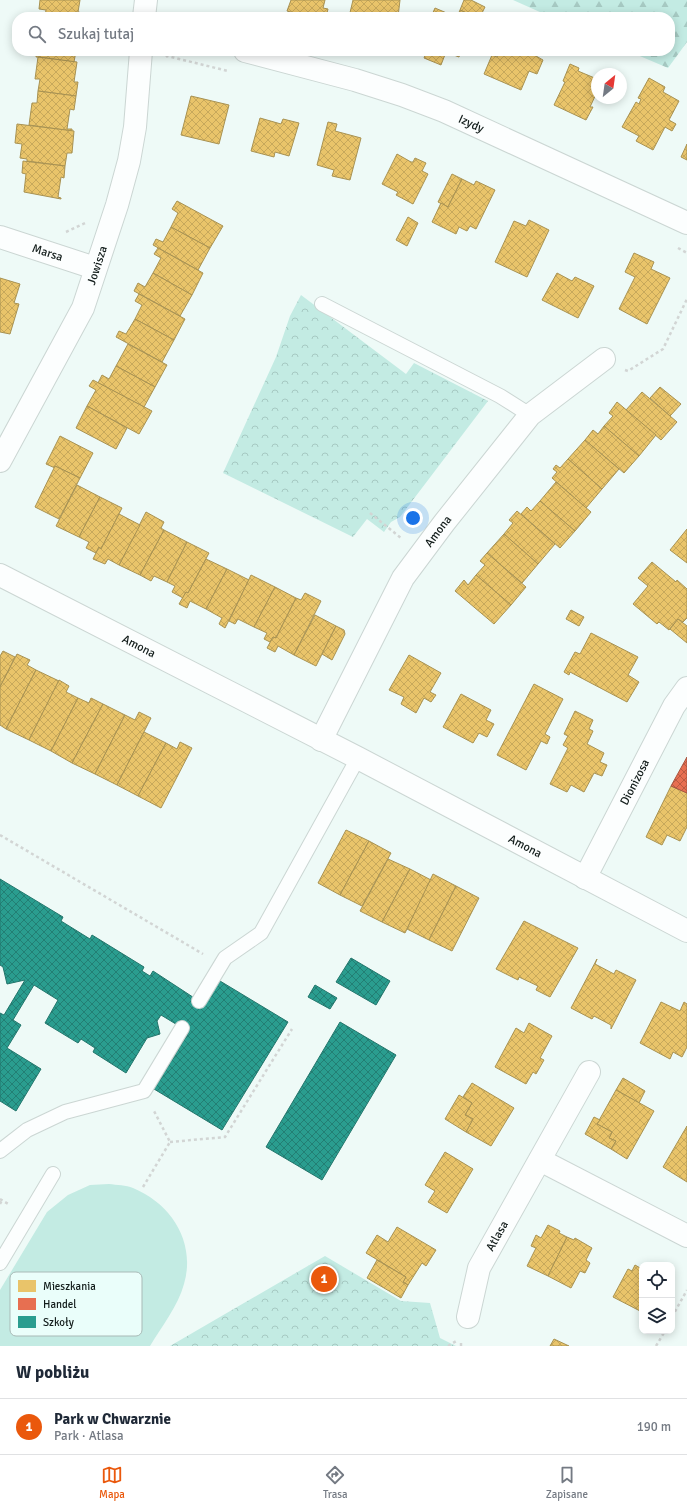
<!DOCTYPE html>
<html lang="pl">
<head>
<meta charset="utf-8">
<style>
  body { margin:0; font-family:Signika,sans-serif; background:#f2f2f3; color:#1f2937 }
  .controls { position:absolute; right:12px; bottom:12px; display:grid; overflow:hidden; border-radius:8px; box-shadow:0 2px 10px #0003 }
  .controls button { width:36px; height:36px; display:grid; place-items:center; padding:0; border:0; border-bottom:1px solid #e0e1e3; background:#fff; color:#1f2937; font:20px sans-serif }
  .compass { position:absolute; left:591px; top:68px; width:36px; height:36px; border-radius:50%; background:#fff; box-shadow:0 2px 10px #0003; rotate:29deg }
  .you { position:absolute; left:413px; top:518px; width:14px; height:14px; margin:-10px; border:3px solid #fff; border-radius:50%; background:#1a73e8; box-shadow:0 0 0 6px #1a73e833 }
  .badge { display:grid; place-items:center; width:26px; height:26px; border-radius:50%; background:#ea580c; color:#fff; font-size:13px; font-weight:700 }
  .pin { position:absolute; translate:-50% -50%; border:2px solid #fff; box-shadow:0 1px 4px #0006 }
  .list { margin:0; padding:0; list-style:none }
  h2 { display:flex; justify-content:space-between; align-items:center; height:52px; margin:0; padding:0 16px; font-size:17px }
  h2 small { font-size:13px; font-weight:400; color:#747a83 }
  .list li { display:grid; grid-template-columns:26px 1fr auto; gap:12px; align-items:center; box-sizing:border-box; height:56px; padding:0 16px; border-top:1px solid #e0e1e3 }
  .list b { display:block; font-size:15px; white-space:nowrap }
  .list p { margin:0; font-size:13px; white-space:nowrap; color:#747a83 }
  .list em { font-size:13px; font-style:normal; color:#747a83 }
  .icon { flex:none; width:22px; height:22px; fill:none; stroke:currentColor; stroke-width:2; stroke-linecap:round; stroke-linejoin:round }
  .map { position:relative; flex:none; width:687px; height:1346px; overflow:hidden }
  .search { position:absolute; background:#fff; box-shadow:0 2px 10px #0003; left:12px; right:12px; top:12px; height:44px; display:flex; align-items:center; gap:10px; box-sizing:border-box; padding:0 14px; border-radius:16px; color:#747a83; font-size:15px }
  .sheet { height:108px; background:#fff }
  nav { display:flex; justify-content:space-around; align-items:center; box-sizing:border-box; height:56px; border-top:1px solid #e0e1e3; background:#fff; font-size:11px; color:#747a83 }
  nav a { display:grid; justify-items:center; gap:2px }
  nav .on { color:#ea580c }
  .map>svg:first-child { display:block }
</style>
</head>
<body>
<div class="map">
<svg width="687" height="1346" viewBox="0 0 687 1346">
  <defs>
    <pattern id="forest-firs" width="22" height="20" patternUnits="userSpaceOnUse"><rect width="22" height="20" fill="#c3ebe3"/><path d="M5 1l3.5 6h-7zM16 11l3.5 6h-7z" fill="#a6c9c2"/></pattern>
    <pattern id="park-crowns" width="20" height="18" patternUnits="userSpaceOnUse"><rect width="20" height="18" fill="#c3ebe3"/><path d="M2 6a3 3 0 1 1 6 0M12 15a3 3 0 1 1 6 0" fill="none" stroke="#a6c9c2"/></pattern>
    <pattern id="homes-cross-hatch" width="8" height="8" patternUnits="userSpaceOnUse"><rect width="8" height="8" fill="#e9c46a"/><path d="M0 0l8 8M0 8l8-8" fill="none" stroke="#c7a85b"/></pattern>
    <pattern id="shops-cross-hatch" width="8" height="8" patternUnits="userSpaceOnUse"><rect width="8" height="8" fill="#e76f51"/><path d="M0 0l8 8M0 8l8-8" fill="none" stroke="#ba5a42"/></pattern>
    <pattern id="schools-cross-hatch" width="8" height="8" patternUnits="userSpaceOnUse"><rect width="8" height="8" fill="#2a9d8f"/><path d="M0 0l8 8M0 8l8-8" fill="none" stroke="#237f74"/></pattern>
  </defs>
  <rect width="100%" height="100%" fill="#eefaf7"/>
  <polygon fill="url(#forest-firs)" points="513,0 687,0 687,42 668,68 628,51 670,51 670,17 551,17"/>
  <g fill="url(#park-crowns)">
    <polygon points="301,295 406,374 414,363 488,401 400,517 391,522 384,532 367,519 353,537 223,473 276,357 290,316"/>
    <polygon points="325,1256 401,1301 430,1303 440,1338 456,1346 170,1346"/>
  </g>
  <path fill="#c3ebe3" d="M109 1184C117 1185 126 1185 133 1188 172 1204 196 1243 184 1284 178 1306 162 1326 150 1346H0V1290L47 1212 68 1195 90 1185Z"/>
  <g fill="url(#homes-cross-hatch)" stroke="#a89252">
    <polygon points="40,0 80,0 78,12 83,13 83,17 45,17 46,10 39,9"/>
    <polygon points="291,0 325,0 323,8 328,9 326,17 308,17 287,11"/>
    <polygon points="353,0 400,0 398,17 349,17"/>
    <polygon points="464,0 471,0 485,7 480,17 475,17 460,10"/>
    <polygon points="435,8 456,17 431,17"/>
    <polygon points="460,10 475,17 457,17"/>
    <polygon points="37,51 76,51 74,62 38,57 36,57"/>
    <polygon points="427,51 461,51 459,57 446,52 441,65 424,58"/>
    <polygon points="500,51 531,51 537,54 536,56 543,60 537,74 529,71 521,90 484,74 492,55 497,57"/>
    <polygon points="38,57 77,62 74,82 78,82 76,96 38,91 40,79 35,79"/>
    <polygon points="570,64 579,68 578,71 597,79 597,92 590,107 593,107 586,120 554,105 565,82 563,81"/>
    <polygon points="649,78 665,87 663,92 679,101 669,120 676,124 672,131 665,127 653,150 636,141 639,136 622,127 636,102 639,104 641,99 638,98"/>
    <polygon points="38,91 76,96 74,110 70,109 67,129 72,129 72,131 29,125 32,103 37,103"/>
    <polygon points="191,96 229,105 219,144 181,135"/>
    <polygon points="260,118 281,124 283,119 299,123 289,156 275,152 274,157 251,151"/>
    <polygon points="328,122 337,124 335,131 361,138 350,180 332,176 334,170 317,165"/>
    <polygon points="17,124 74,131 72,153 67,153 65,166 27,161 27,159 20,158 22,144 15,143"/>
    <polygon points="687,144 687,160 681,157"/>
    <polygon points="397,154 411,162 413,162 415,158 426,163 422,171 428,174 413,204 396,195 398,192 382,184"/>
    <polygon points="23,161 65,166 64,178 61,177 58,197 61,198 61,199 24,192 26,174 22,173"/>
    <polygon points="452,174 462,179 448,207 438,202"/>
    <polygon points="462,179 474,185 476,181 495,190 476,229 470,226 467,231 459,227 456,234 432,222 441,203 448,207"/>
    <polygon points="177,201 223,226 210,248 171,227 178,213 172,209"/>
    <polygon points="408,217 418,223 407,246 396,240"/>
    <polygon points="529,220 549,230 527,277 495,262 514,221 526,226"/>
    <polygon points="171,227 210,248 198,270 153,245 156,239 163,242"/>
    <polygon points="158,248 203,273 192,295 153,273 161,258 154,254"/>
    <polygon points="634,253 654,262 651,269 670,278 647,324 619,309 635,277 625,272"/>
    <polygon points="153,273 192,295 180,316 134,291 138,283 145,287"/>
    <polygon points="557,273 572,281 575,277 594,286 578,318 542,300"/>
    <polygon points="0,278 20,284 14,303 19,304 10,334 0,332"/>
    <polygon points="139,294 185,319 174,340 135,319 142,305 135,301"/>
    <polygon points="135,319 174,340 162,362 116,337 119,331 126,334"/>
    <polygon points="128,344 167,365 155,387 116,366"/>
    <polygon points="116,366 155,387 144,407 98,383 102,375 109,379"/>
    <polygon points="93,380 152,411 139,434 87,406 96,390 89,386"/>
    <polygon points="660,387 681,404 670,416 650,398"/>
    <polygon points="642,392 677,422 661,440 626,410"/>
    <polygon points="617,402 656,435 639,456 604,426 613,416 609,413"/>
    <polygon points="87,406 127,428 116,449 76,428"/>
    <polygon points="604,426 639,456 624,473 585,440 593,430 598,434"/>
    <polygon points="60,436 93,453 80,478 55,466 55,468 46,464"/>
    <polygon points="585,440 619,469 602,489 568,459"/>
    <polygon points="568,459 602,489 586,508 552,478 557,472 553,469 556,465 560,468"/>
    <polygon points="55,466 80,478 59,519 35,507"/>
    <polygon points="556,482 591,512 575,531 540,501"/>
    <polygon points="77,485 100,497 79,537 56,526"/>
    <polygon points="100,497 122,508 101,549 99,547 96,553 86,548 89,542 79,537"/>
    <polygon points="540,501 575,531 560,548 521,514 527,507 531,511"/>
    <polygon points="517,511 555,544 538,564 504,534 513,523 509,520"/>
    <polygon points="146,512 164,522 161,528 164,530 140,575 119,565"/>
    <polygon points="119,514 140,525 119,565 108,559 105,564 93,559 99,547 101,549"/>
    <polygon points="687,529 687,563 670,550"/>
    <polygon points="164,530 187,542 167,582 154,576 151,581 140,575"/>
    <polygon points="504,534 538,564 522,583 487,553"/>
    <polygon points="187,542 209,553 188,593 186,592 183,598 172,592 175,586 167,582"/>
    <polygon points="487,553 526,587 511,605 476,575 485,565 480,561"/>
    <polygon points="206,559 227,569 206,609 190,601 187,608 179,604 186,592 188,593"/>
    <polygon points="652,562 676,582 677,580 687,589 687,618 683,622 678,619 669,630 659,622 657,624 633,604 648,586 638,578"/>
    <polygon points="227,569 249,580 225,628 219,624 222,618 206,609"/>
    <polygon points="251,575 275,587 254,627 238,619 235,624 229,621"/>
    <polygon points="476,575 511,605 494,624 455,591 464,580 468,585"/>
    <polygon points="275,587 296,598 276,638 273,637 270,642 264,639 267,633 254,627"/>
    <polygon points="305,593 321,601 294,655 278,646 275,652 267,648 273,637 276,638 296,598 301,600"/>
    <polygon points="571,610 584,617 579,626 566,619"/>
    <polygon points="315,615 336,626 316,666 294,655"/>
    <polygon points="678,619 687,626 687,643 670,629"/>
    <polygon points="336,626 344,630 345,634 332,660 322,654"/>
    <polygon points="591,633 638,657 628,675 639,682 627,702 570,672 569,675 564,672 575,652 580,654"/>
    <polygon points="3,651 15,657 0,687 0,656"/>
    <polygon points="17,654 30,660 27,665 36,670 6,729 0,725 0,687"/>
    <polygon points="409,655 441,673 430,692 436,695 431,702 424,698 416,713 401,704 404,697 389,690"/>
    <polygon points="36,670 59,681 29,740 6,729"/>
    <polygon points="59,680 69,686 66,692 78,698 51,751 29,740"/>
    <polygon points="534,684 563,699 545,734 550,737 547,744 541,741 526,770 497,755"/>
    <polygon points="461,694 491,710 486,720 494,724 487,737 479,733 473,743 443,727"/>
    <polygon points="78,698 89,703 91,698 103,704 72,763 51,751"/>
    <polygon points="103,704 125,715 95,774 72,763"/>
    <polygon points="575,711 593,720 589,729 593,731 587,744 604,753 600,762 607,765 602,776 594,773 584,792 571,785 567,792 550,784 568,748 563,745 568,736 564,734"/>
    <polygon points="139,712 151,718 117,785 95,774 125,715 135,720"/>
    <polygon points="144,732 166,743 138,796 117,785"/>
    <polygon points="180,742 192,748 161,808 138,796 166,743 177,749"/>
    <polygon points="671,786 687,793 687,827 680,841 667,835 662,845 646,837"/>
    <polygon points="346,830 369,841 340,895 318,883"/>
    <polygon points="369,841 391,853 362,906 340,895"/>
    <polygon points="388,859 410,869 382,922 360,911"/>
    <polygon points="410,869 431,880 405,933 382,922"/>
    <polygon points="433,874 456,886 429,940 407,929"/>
    <polygon points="456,886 479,898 452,951 429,940"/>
    <polygon points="524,921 578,948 550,997 536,990 538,986 519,977 518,980 496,969"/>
    <polygon points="597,959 595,964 614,974 616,970 636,980 611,1029 611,1025 594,1016 592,1019 571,1008"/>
    <polygon points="661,1002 680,1011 684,1002 687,1004 687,1047 682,1057 673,1052 670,1059 640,1043"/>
    <polygon points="529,1023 552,1036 540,1058 544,1060 536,1074 533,1072 526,1084 495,1067 516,1028 524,1033"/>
    <polygon points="623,1078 645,1091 639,1103 616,1090"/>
    <polygon points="472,1083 514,1108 491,1146 466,1132 473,1119 465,1115 472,1103 463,1097"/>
    <polygon points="616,1090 654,1111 627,1159 611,1149 616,1141 609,1138 612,1132 597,1124"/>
    <polygon points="459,1095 472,1103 465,1115 473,1119 466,1132 445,1119"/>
    <polygon points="594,1117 600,1120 597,1124 612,1132 609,1138 616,1141 611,1149 585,1134"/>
    <polygon points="687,1126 687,1182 663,1167"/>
    <polygon points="445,1152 473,1169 447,1213 428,1202 435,1191 425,1185"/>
    <polygon points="548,1225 560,1231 559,1233 567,1237 548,1276 527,1266 536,1248 531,1246 536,1235 541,1238"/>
    <polygon points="397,1227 436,1250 426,1266 422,1263 408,1285 403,1282 406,1277 366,1253 377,1235 388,1242"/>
    <polygon points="567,1237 574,1240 575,1238 592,1248 586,1260 590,1263 585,1273 580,1271 571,1288 548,1276"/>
    <polygon points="377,1260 406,1277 403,1282 408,1285 401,1298 367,1278"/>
    <polygon points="635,1265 642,1269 642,1312 613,1297 628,1269 632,1271"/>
    <polygon points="554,1339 569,1346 550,1346"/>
  </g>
  <polygon fill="url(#shops-cross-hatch)" stroke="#a75640" points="687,757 687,793 671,786"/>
  <g fill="url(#schools-cross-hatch)" stroke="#23766c">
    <polygon points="0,879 63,917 61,921 90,939 92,935 144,967 142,971 150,976 153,971 205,1005 220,981 288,1022 222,1130 154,1089 189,1032 161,1015 157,1021 160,1034 147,1038 126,1073 93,1052 95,1048 81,1039 78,1043 45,1023 58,1000 34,985 13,1020 21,1025 7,1048 41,1069 16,1111 0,1101 0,1013 4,1015 25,980 7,984 3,967 0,965"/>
    <polygon points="351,958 390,981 376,1005 336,982"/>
    <polygon points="315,985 337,998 330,1009 308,997"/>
    <polygon points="340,1022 396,1055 322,1180 266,1147"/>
  </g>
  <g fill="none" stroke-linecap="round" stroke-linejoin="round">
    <g stroke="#cbd6d3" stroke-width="16">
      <g id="service">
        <polyline points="322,304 500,396 530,415"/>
        <polyline points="199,1001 225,958 261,933 358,758"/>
        <polyline points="0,1151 27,1130 65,1112 144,1091 182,1028"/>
        <polyline points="0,1263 53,1174"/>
      </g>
    </g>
    <g stroke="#cbd6d3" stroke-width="24">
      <g id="minor">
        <polyline points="144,17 146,0"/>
        <path id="s1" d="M245 51 355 80 402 95 444 111 687 223"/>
        <path id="s2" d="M0 237 95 268"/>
        <path id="s3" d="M0 461 83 308 117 205 129 161 135 127 141 51"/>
        <path id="s4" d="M0 575 358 758 687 931"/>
        <path id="s5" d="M321 740 403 578 444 523 530 415 604 359"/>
        <path id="s6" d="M585 878 674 706 687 688"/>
        <polyline points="540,1160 687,1236"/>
        <path id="s7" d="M468 1317 479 1268 589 1072"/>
      </g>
    </g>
    <g stroke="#d2d5d4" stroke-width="2.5" stroke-dasharray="3 3" stroke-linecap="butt">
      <polyline points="166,57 167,56 228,71"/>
      <polyline points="66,232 85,223"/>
      <polyline points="678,248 687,253"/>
      <polyline points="625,370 628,371 663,349 687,299"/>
      <polyline points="370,513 401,538"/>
      <polyline points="0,835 203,954"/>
      <polyline points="170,1142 225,1137 292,1029"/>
      <polyline points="143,1187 170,1142 153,1109"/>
      <polyline points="0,1199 10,1205"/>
      <polyline points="0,1204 2,1200"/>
      <polyline points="672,1317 687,1290"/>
      <polyline points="448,1346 458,1340"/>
      <polyline points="461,1346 461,1340"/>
      <polyline points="656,1346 665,1331"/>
    </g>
    <use href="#service" stroke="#fcfefe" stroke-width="14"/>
    <use href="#minor" stroke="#fcfefe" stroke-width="22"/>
  </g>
  <g text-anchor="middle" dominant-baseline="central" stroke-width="4" stroke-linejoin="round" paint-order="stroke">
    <g font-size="12" fill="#121c1a" stroke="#eafefa">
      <text stroke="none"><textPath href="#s1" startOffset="238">Izydy</textPath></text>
      <text stroke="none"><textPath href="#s2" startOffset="50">Marsa</textPath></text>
      <text stroke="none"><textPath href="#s3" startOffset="219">Jowisza</textPath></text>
      <text stroke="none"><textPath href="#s5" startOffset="240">Amona</textPath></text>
      <text stroke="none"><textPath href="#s4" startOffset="156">Amona</textPath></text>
      <text stroke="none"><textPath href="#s6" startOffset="108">Dionizosa</textPath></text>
      <text stroke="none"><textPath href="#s4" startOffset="591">Amona</textPath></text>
      <text stroke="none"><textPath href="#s7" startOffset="87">Atlasa</textPath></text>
    </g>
  </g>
  <rect x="10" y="1272" width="132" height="64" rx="6" fill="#eafefa" stroke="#a9bab7" stroke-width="1"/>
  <rect x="18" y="1280" width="18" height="12" fill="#e9c46a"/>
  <rect x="18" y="1298" width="18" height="12" fill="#e76f51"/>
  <rect x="18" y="1316" width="18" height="12" fill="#2a9d8f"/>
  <g font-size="11" fill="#121c1a">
    <text x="43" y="1290">Mieszkania</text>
    <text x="43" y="1308">Handel</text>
    <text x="43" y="1326">Szkoły</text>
  </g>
</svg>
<div class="controls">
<button><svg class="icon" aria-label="locate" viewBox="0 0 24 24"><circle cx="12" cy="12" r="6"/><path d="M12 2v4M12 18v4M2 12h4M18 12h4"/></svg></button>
<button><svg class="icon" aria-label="layers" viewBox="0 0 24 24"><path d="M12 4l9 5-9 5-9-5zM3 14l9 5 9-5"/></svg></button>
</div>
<svg class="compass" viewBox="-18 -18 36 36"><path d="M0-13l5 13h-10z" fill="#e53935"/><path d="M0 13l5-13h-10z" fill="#747a83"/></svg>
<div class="you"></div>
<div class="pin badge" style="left:324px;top:1279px">1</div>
<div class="search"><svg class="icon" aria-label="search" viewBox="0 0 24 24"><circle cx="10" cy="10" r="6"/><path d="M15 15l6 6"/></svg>Szukaj tutaj</div>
</div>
<section class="sheet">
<h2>W pobliżu<small></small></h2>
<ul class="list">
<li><span class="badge">1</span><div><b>Park w Chwarznie</b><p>Park · Atlasa</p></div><em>190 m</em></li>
</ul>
</section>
<nav>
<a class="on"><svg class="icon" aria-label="map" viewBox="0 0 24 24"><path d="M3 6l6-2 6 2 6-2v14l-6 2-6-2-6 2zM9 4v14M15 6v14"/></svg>Mapa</a>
<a><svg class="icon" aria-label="directions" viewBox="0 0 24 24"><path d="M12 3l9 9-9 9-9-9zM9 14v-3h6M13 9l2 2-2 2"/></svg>Trasa</a>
<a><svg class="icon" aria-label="saved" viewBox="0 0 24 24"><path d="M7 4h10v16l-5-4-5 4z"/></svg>Zapisane</a>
</nav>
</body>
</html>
